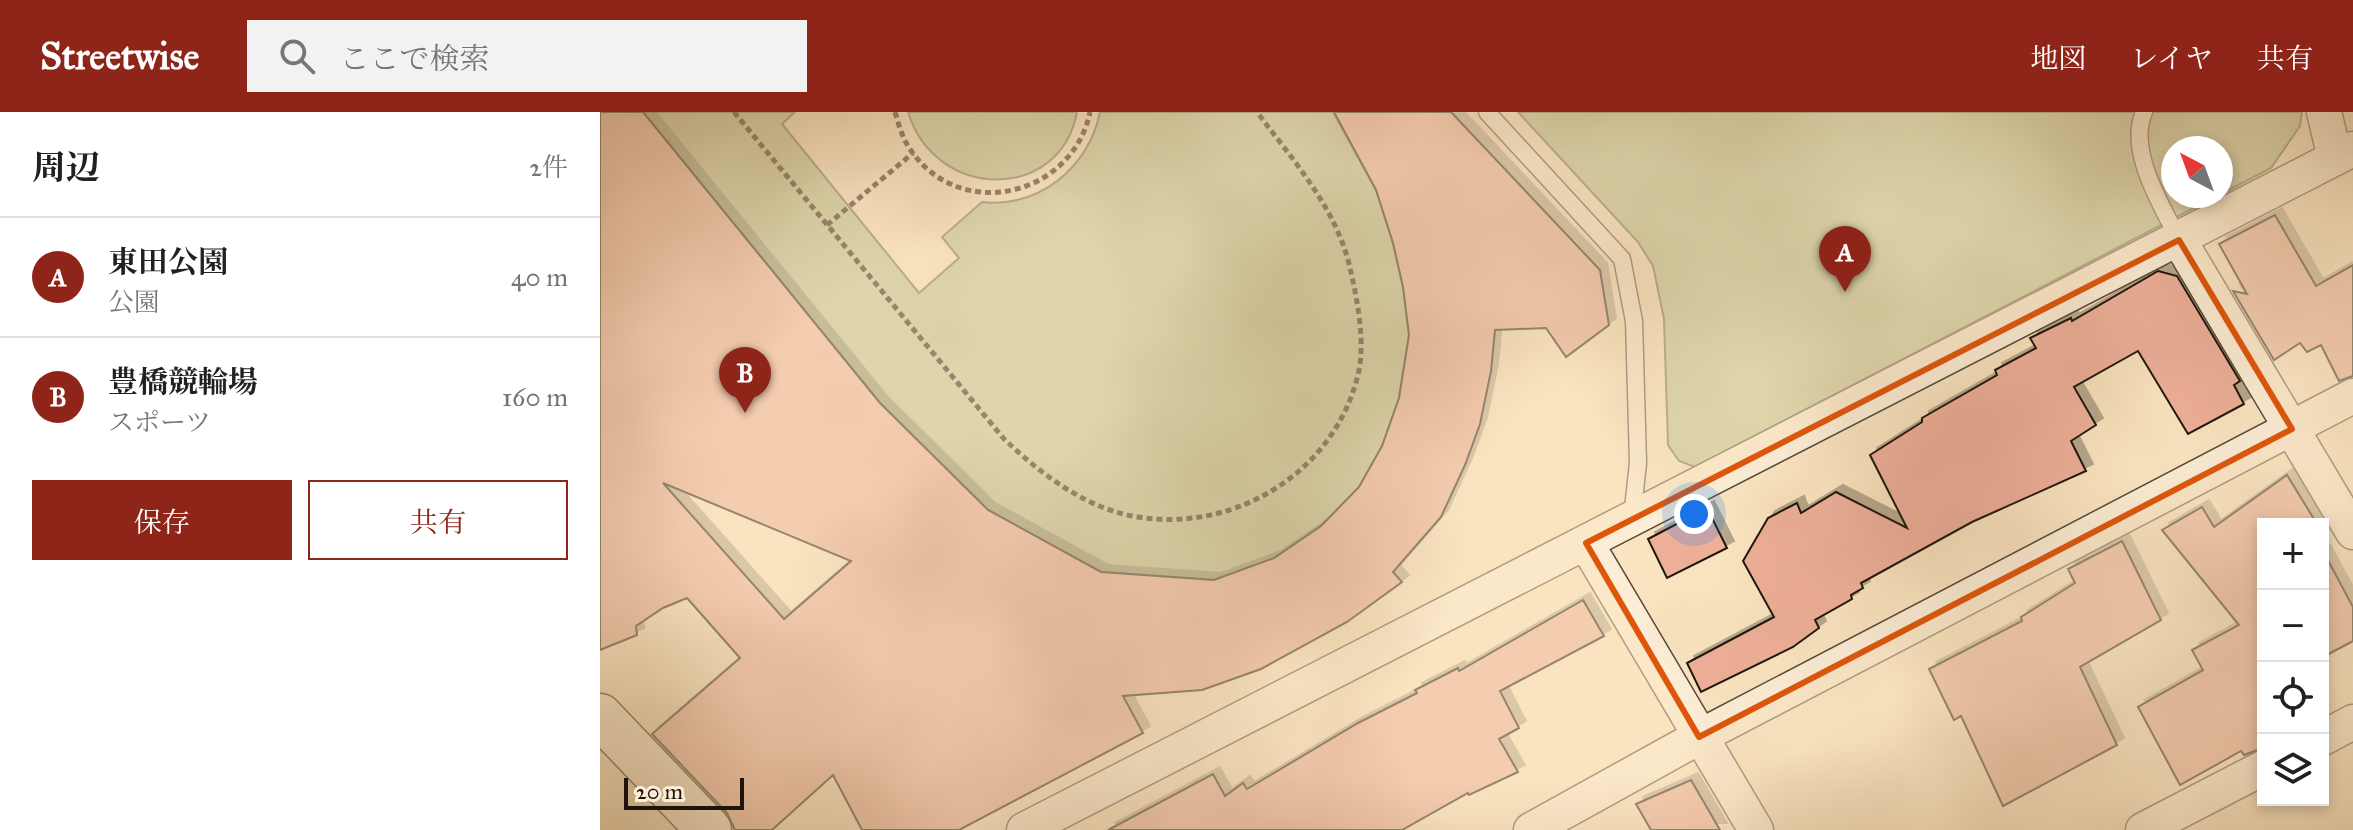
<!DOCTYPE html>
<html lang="ja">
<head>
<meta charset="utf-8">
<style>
  body { margin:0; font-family:"IM FELL Great Primer","Noto Serif JP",serif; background:#f2f2f2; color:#202124 }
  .controls { position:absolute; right:24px; bottom:24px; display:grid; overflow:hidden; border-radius:0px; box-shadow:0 4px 12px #0003 }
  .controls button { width:72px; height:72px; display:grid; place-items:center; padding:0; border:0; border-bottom:2px solid #e0e0e0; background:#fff; color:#202124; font:40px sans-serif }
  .compass { position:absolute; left:1561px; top:24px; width:72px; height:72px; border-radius:50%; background:#fff; box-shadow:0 4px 12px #0003; rotate:319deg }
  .scale { position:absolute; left:24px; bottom:20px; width:120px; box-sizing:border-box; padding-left:8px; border:4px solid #1f140c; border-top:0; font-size:22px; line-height:28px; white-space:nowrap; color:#1f140c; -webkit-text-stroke:6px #fcedd6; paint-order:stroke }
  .you { position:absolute; left:1094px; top:402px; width:28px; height:28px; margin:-20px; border:6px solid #fff; border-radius:50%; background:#1a73e8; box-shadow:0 0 0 12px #1a73e833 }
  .badge { display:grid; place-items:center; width:52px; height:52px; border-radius:50%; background:#8f2418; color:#fff; font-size:26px; font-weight:700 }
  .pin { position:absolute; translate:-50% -66px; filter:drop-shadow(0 2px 4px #0008) }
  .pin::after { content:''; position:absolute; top:42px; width:28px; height:24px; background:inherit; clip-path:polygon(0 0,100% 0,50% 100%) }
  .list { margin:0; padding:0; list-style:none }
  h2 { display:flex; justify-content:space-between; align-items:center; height:104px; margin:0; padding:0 32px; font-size:34px }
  h2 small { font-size:26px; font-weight:400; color:#757577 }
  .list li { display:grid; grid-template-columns:52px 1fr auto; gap:24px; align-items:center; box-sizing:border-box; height:120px; padding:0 32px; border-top:2px solid #e0e0e0 }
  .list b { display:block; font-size:30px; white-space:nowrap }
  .list p { margin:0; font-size:26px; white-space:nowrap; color:#757577 }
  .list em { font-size:26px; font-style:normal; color:#757577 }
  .actions { display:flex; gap:16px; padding:24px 32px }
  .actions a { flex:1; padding:18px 0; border:2px solid #8f2418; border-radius:0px; text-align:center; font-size:28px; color:#8f2418 }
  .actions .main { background:#8f2418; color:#fff }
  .icon { flex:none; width:44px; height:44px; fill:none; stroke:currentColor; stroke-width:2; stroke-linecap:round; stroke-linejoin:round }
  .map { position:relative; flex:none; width:1753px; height:718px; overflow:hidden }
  header { display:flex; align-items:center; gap:48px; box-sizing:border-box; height:112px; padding:0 40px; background:#8f2418; color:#fff }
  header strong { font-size:38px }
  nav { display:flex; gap:44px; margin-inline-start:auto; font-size:28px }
  .search { width:560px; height:72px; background:#f2f2f2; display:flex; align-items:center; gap:20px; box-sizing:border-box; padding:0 28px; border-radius:0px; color:#757577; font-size:30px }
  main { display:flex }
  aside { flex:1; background:#fff }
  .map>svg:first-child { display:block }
</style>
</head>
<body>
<header>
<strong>Streetwise</strong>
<div class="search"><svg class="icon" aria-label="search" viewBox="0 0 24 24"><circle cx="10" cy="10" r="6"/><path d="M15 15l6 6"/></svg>ここで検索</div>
<nav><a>地図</a><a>レイヤ</a><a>共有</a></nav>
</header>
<main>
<aside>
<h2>周辺<small>2件</small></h2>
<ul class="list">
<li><span class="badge">A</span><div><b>東田公園</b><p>公園</p></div><em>40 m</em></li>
<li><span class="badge">B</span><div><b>豊橋競輪場</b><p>スポーツ</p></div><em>160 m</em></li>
</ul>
<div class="actions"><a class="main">保存</a><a>共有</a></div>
</aside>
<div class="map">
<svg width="1753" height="718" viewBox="0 0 1753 718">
  <defs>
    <filter id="shadow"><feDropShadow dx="7" dy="-7" stdDeviation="0" flood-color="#0004"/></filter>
  </defs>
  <rect width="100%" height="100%" fill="#fae4c0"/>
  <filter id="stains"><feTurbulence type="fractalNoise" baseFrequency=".0025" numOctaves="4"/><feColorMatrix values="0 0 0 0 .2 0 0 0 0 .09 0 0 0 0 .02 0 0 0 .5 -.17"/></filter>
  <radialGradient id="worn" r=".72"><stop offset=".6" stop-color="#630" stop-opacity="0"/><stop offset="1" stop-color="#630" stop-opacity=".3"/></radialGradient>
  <g fill="#bcc493" stroke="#6e6c50" stroke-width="2">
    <path d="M43 0H195L182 12 319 181 359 146 342 125 382 90C440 96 489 55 500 0H733L776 78 793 131 803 175 809 223 799 286 782 334 759 375 721 414 674 446 614 468 501 460 388 398 280 291Z"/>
    <path d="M308 0H477C460 91 335 89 308 0Z"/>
    <polygon points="918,0 1702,0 1700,14 1671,56 1621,82 1621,36 1573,36 1573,84 1617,84 1095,355 1079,349 1068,333 1064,207 1053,154 1038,130"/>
  </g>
  <g fill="#eeaf99" stroke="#1f140c" stroke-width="2" fill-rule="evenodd" filter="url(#shadow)">
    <path d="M0 0H43L280 291 388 398 501 460 614 468 674 446 721 414 759 375 782 334 799 286 809 223 803 175 793 131 776 78 734 0H851L1000 158 1009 213 966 245 946 216 895 218 891 259 880 312 865 353 841 405 793 460 802 470 747 510 661 557 602 578 523 584 543 621 359 718H262L233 663 172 718H135L127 701 52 622 140 546 87 486 63 496 36 514 37 523 0 538ZM63 371 251 449 184 507Z"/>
    <polygon points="1675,103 1716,174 1753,153 1753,264 1739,269 1721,233 1707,240 1700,231 1674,248 1633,179 1647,182 1619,132"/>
    <polygon points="1558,159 1577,164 1640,269 1634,273 1644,292 1588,322 1538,239 1474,275 1496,313 1471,329 1486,359 1372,410 1261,471 1263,476 1251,483 1252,487 1215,508 1219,516 1193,535 1101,580 1087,551 1174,505 1143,449 1168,406 1197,391 1201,401 1236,380 1307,416 1270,343 1322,310 1322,306 1397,263 1395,258 1436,236 1430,226 1471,206 1472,209"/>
    <polygon points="1687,363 1717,412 1663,412 1663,636 1644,643 1641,639 1580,673 1538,595 1603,558 1592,538 1639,513 1562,418 1602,395 1614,415"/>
    <polygon points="1107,396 1127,436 1067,466 1048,427"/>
    <polygon points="1522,429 1561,508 1480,555 1517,633 1403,694 1361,604 1354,608 1329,557 1422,509 1421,505 1475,471 1468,457"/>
    <polygon points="1723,439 1753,495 1753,529 1723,545"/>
    <polygon points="983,488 1004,524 900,579 919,616 899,627 918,660 869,683 868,681 802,718 508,718 613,662 625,684 643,671 647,677 758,611 817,581 815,578 858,556 859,559"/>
    <polygon points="1091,668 1120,718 1051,718 1036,692"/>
  </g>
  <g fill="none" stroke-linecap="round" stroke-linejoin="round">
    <g stroke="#564839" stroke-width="19">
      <g id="lane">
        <polyline points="887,0 1022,147 1034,209 1038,351 1032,406"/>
        <path d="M1544 0C1527 39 1562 94 1579 128"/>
      </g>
    </g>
    <g stroke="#564839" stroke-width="37">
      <g id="street">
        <polyline points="1724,0 1735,46"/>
        <polyline points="1579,128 1753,420"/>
        <polyline points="986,431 1156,718"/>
        <polyline points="1723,626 1753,610"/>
        <polyline points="424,718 1753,37"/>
        <polyline points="931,718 1099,625 1753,284"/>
        <polyline points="1543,718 1663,656"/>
      </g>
    </g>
    <g stroke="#1f140c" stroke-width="47">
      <polyline id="secondary" points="0,604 109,718"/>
    </g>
    <g stroke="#1f140c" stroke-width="5" stroke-dasharray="6 4" stroke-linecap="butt">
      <path d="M134 0 404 327C441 362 486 397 538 405 637 421 738 358 759 258 765 227 757 186 750 156 737 97 692 47 657 0"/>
      <path d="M295 0C299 14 303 28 312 40 363 111 473 83 490 0"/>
      <polyline points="227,113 313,41"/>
    </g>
    <use href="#lane" stroke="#fcedd6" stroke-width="16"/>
    <use href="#street" stroke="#fcedd6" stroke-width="34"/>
    <use href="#secondary" stroke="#fcedd6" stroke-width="44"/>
  </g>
  <path d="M0 0H1753V718H0ZM1579 128 1692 317 1099 625 986 431Z" fill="#fae4c0" fill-opacity=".55" fill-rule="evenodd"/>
  <path fill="none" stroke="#de560c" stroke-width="6" stroke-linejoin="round" d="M1579 128 1692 317 1099 625 986 431Z"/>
  <rect width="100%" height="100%" filter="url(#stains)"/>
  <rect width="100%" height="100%" fill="url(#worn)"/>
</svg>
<div class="controls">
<button>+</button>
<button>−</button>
<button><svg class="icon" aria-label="locate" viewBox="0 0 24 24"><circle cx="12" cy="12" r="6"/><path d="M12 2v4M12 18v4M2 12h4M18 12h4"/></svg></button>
<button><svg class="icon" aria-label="layers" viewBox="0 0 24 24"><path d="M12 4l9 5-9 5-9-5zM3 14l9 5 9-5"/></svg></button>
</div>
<svg class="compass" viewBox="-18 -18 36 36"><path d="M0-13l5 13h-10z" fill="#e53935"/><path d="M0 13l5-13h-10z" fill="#757577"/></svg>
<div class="scale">20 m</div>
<div class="you"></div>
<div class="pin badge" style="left:1245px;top:180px">A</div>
<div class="pin badge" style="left:145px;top:301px">B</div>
</div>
</main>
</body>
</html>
